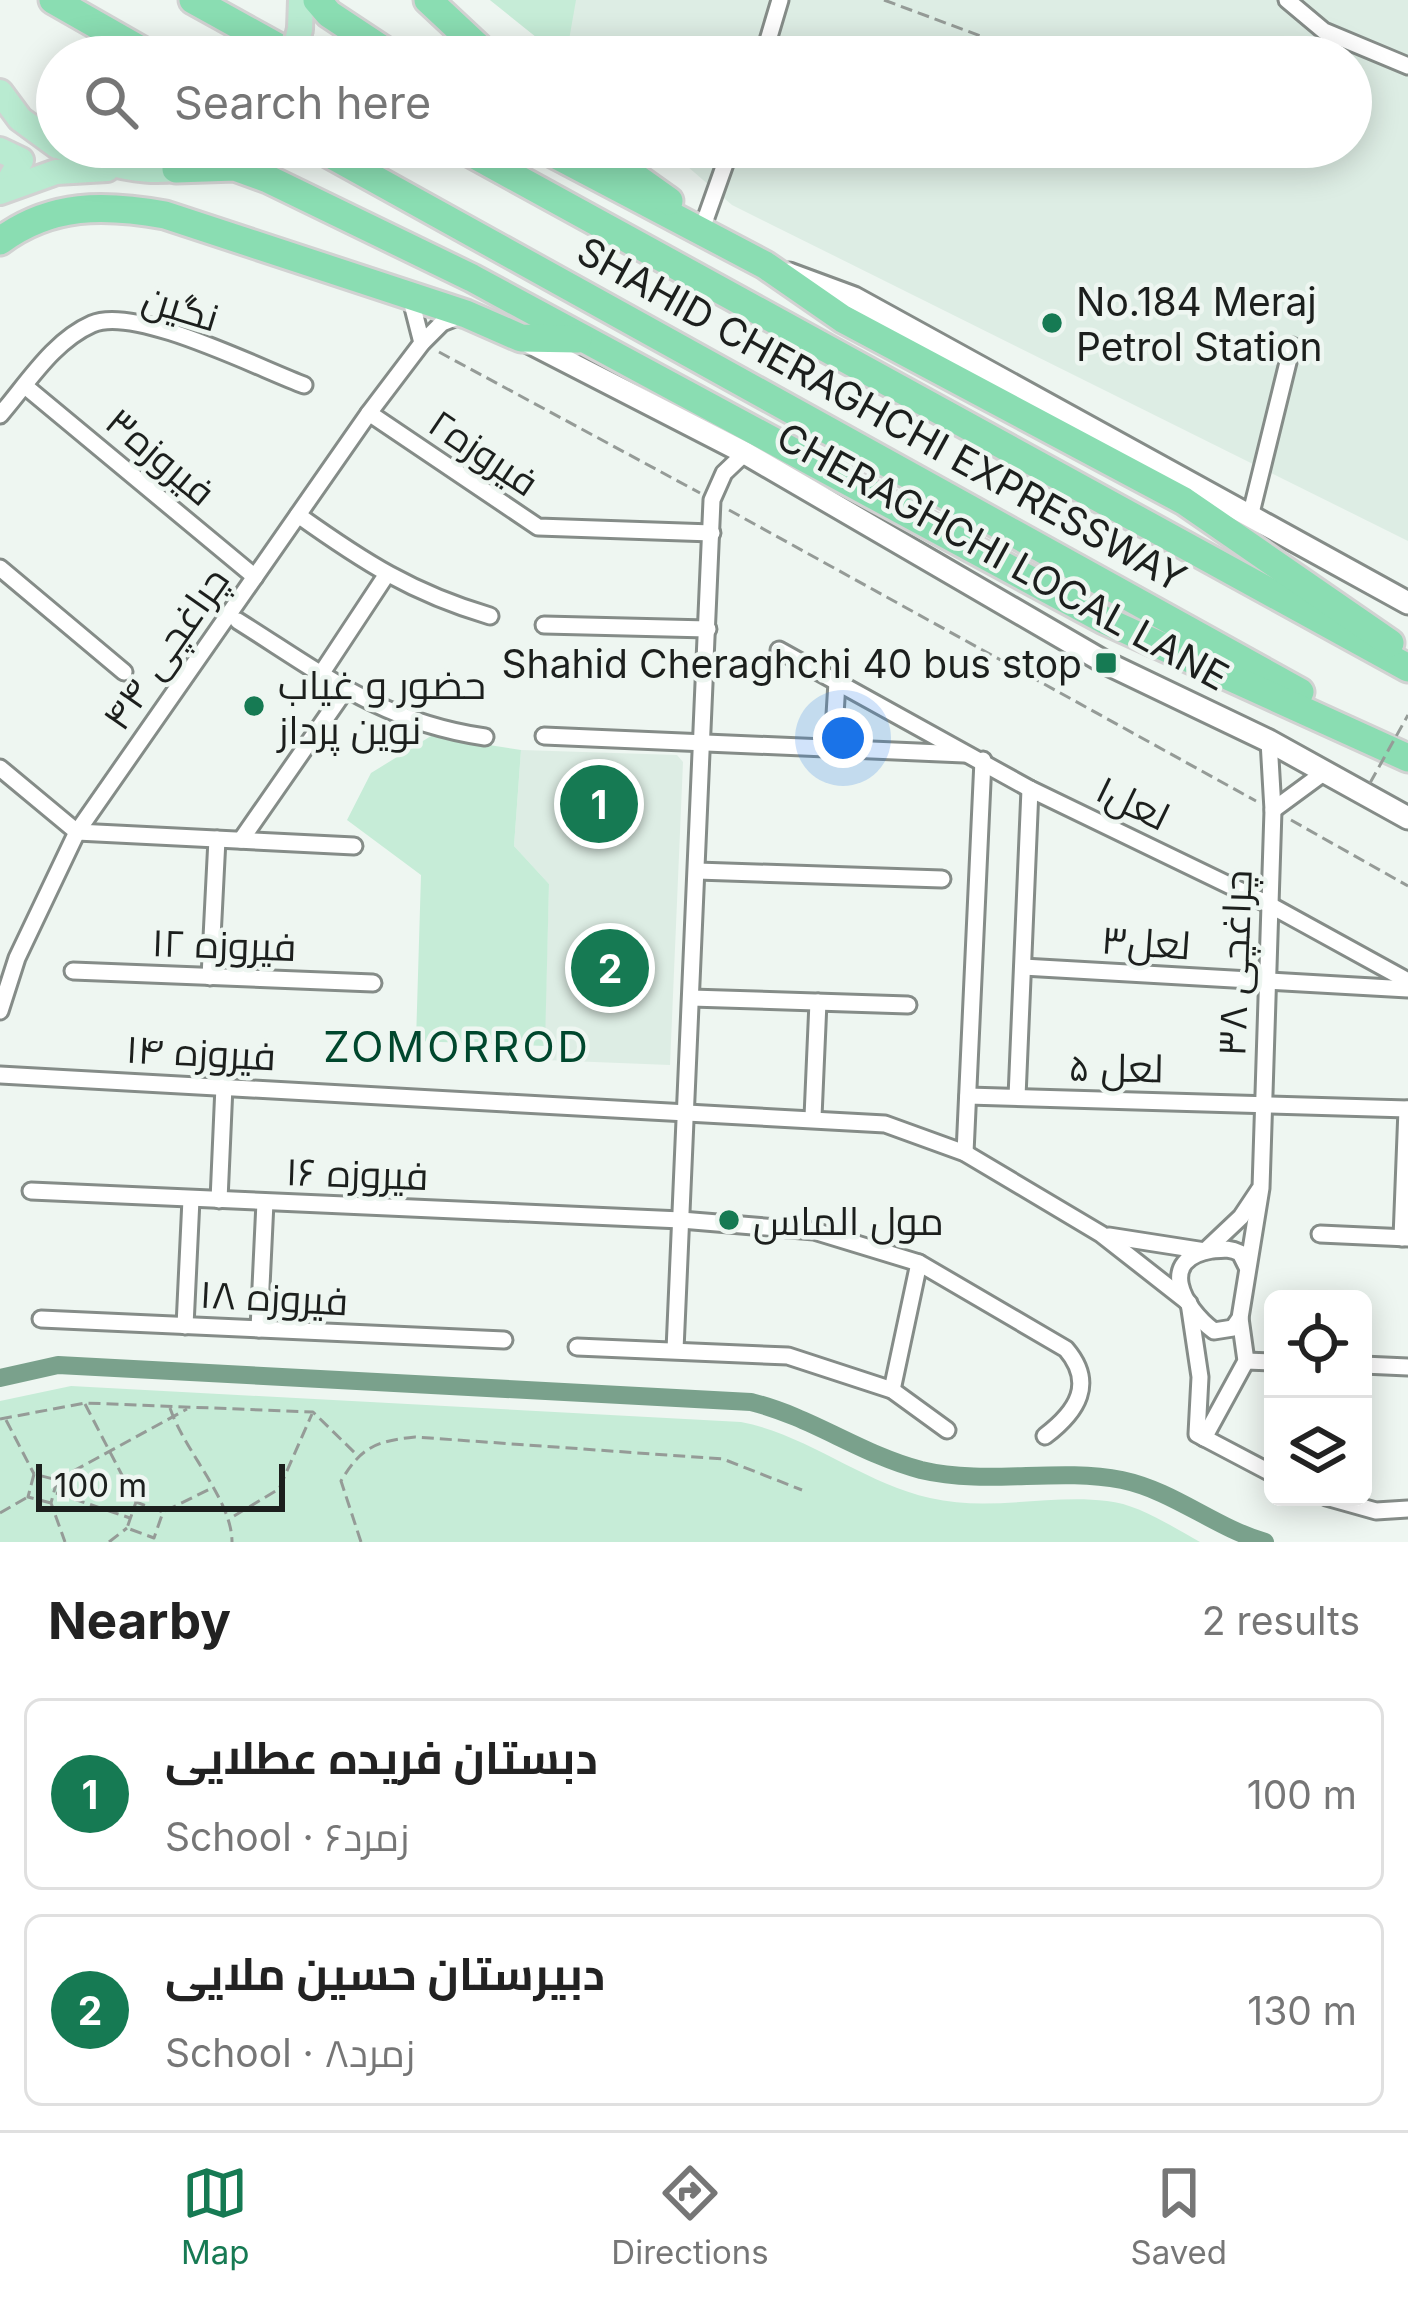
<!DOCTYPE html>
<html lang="en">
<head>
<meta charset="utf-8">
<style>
  body { margin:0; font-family:Inter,Cairo,sans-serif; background:#f6f6f6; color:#222 }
  .controls { position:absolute; right:36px; bottom:36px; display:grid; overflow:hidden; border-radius:18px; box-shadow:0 6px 30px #0003 }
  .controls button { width:108px; height:108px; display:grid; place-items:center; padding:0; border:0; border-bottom:3px solid #e0e0e0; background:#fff; color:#222; font:60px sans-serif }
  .scale { position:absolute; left:36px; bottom:30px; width:249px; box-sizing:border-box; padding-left:12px; border:6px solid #1c1f1d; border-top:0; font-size:33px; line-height:42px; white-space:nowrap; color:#1c1f1d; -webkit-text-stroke:9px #eef6f1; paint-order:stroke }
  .you { position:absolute; left:843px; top:738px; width:42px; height:42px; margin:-30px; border:9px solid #fff; border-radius:50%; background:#1a73e8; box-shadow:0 0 0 18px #1a73e833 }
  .badge { display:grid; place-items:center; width:78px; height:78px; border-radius:50%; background:#167a53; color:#fff; font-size:39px; font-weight:700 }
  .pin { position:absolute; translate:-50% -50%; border:6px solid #fff; box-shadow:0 3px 12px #0006 }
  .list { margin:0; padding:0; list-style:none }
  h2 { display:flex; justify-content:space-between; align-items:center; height:156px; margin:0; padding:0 48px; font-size:51px }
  h2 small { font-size:39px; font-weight:400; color:#767676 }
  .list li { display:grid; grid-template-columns:78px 1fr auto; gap:36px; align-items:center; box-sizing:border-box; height:192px; margin:0 24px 24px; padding:0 24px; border:3px solid #e0e0e0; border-radius:18px }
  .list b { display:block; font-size:45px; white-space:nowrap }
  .list p { margin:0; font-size:39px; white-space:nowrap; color:#767676 }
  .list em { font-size:39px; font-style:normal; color:#767676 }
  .icon { flex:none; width:66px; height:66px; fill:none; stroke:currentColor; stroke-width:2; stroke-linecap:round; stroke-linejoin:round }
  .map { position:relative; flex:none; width:1408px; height:1542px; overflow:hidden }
  .search { position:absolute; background:#fff; box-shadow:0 6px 30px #0003; left:36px; right:36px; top:36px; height:132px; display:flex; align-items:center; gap:30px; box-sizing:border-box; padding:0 42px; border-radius:66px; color:#767676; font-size:45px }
  .sheet { height:588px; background:#fff }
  nav { display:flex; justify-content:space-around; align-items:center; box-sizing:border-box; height:168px; border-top:3px solid #e0e0e0; background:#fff; font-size:33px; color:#767676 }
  nav a { display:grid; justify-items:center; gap:6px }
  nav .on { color:#167a53 }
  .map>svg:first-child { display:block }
</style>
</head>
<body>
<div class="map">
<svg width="1408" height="1542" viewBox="0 0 1408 1542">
  <rect width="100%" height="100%" fill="#eef6f1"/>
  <g fill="#ddede4">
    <polygon points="490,0 1408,0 1408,541 732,205 665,147 1351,147 1351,57 561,57"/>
    <polygon points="521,750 677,755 683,762 670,1065 544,1060 549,884 514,846"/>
  </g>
  <g fill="#c6ecd7">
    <polygon points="490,0 576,0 566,57 561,57"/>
    <polygon points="431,736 521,750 514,846 549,884 545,1046 416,1041 421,875 347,820 371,773"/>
    <path d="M71 1386 741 1422C808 1435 863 1483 930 1498 989 1512 1048 1494 1107 1501 1138 1504 1173 1527 1200 1542H0V1401Z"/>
  </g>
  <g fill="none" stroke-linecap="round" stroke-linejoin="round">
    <path stroke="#7aa18c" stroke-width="18" d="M0 1378 58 1365 751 1402C812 1417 860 1454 921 1470 988 1486 1056 1467 1122 1480 1174 1491 1214 1527 1265 1542"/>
    <g stroke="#858c88" stroke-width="21">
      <g id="street">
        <polyline points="1287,0 1324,31 1408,66"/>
        <polyline points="763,57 780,0"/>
        <polyline points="703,226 731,147"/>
        <polyline points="410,296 422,343"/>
        <polyline points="25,386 255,577"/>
        <polyline points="369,413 538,527 712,533"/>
        <path d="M0 415C27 384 53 341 92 324 135 305 258 368 304 385"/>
        <polyline points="1251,513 1292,346"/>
        <path d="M298 515C364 562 412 593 490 616"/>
        <polyline points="0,568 124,672"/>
        <path d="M238 621C324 675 382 722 485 737"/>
        <polyline points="544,625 708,629"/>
        <polyline points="779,650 1030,789 1268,904 1408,981"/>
        <polyline points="321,674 385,577"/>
        <polyline points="544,736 964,754"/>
        <polyline points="833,748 837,682"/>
        <polyline points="0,768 77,832 354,846"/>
        <polyline points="1273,810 1326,771"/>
        <polyline points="241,840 346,689"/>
        <polyline points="697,871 942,879"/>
        <polyline points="1023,967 1408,989"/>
        <polyline points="73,971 373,983"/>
        <polyline points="210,977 217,839"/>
        <polyline points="691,998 908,1005"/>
        <polyline points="0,1011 17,958 77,832 369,413 422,343 442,323 462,315"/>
        <polyline points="0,1075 885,1124 965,1153 1101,1234 1189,1303 1200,1377 1197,1434 1273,1474"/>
        <polyline points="968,1096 1408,1109"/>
        <polyline points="1017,1097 1030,789"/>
        <polyline points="813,1117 818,1002"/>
        <polyline points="965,1153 983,760"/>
        <path d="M31 1191 681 1220 814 1231 919 1263 1066 1349C1095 1383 1078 1411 1045 1436"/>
        <polyline points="219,1200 224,1086"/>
        <polyline points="1320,1234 1408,1238"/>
        <polyline points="1109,1236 1205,1251 1241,1217 1259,1190"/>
        <polyline points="1402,1238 1407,1109"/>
        <path d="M1247 1267 1240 1253C1230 1248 1224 1249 1212 1250 1157 1259 1182 1307 1214 1331L1233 1328 1240 1318 1261 1188 1273 810 1269 741"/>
        <polyline points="41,1319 504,1340"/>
        <polyline points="185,1326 191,1199"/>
        <polyline points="259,1329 265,1202"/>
        <polyline points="577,1347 788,1356 892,1390 947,1430"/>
        <polyline points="675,1350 712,500 724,473 745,453"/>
        <polyline points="1246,1361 1273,1362"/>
        <polyline points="1363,1365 1408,1367"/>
        <polyline points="892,1390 919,1263"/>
        <polyline points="1204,1438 1246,1361 1240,1318"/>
        <polyline points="1326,1497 1376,1511 1408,1509"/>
      </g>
    </g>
    <g stroke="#858c88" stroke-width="27">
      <g id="secondary">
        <polyline points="789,274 854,298 1408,603"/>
        <polyline points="523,339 745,453 1106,663 1269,741 1408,818"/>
      </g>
    </g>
    <g stroke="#d2d2d2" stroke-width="30">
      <g id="primary">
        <polyline points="300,29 301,0"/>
        <polyline points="0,92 20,119 57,146"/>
        <path d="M61 147C116 168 175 186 229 147"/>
        <polyline points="0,150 21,160 6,186"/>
        <polyline points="0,192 56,172 107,169"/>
      </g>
    </g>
    <g stroke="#d2d2d2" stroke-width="33">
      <g id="highway">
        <polyline points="53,0 153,57"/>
        <polyline points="193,0 296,57"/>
        <polyline points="317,0 329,14 394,57"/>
        <polyline points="428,0 489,57"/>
        <polyline points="317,147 1300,692"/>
        <polyline points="460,147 1408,668"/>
        <polyline points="541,147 765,265 843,319 1184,501 1390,643"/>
        <polyline points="593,147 669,201"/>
        <polyline points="176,169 235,167 268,179 472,278 1104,620 1408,758"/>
        <path d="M0 241C51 203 105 204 165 215L466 314 521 338 578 339"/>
      </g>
    </g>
    <g stroke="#959b97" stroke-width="3" stroke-dasharray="12 6" stroke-linecap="butt">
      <polyline points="884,0 1018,50 1125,57"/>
      <polyline points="1256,57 1305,38"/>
      <polyline points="439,352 700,493"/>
      <polyline points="729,510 1256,801"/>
      <polyline points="1291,820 1408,886"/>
      <polyline points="85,1404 136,1502 163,1512 154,1538 127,1528 136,1502"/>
      <path d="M170 1408C185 1452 232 1500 232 1542"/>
      <polyline points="0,1419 85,1403 313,1412 357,1455"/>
      <polyline points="6,1420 34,1474"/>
      <polyline points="57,1480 187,1409"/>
      <polyline points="56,1493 130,1518"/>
      <polyline points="51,1503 28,1497 34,1474 57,1480 51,1503 65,1542"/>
      <polyline points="165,1511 210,1489"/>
      <polyline points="0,1513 26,1498"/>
      <polyline points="234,1516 279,1489 312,1414"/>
      <polyline points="109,1542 127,1528"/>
      <path d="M361 1542 341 1481C361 1447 376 1441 415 1437L723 1459 802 1490"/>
    </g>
    <use href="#street" stroke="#fff" stroke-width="15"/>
    <use href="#secondary" stroke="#fff" stroke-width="21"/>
    <use href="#primary" stroke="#b9ebd1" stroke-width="24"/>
    <use href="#highway" stroke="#8addb2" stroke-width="27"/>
    <g stroke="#d2d2d2" stroke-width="30" stroke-linecap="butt">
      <polyline id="primary-bridge" points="293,57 300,29"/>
    </g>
    <polyline stroke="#959b97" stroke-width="3" stroke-dasharray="12 6" stroke-linecap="butt" points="1370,783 1408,715"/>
    <use href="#primary-bridge" stroke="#b9ebd1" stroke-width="24"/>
  </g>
  <g fill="#167a53" stroke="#eef6f1" stroke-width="4.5">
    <circle cx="1052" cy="323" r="12"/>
    <rect x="1094" y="651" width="24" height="24" rx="6"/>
    <circle cx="254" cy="706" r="12"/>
    <circle cx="729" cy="1220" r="12"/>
  </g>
  <g text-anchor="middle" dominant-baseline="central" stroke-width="9" stroke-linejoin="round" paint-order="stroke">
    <g font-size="39" fill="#1c1f1d" stroke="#eef6f1" text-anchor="start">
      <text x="1076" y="301">No.184 Meraj<tspan x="1076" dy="45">Petrol Station</tspan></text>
      <text x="1082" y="663" text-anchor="end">Shahid Cheraghchi 40 bus stop</text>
      <text x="278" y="684">حضور و غیاب<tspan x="278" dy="45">نوین پرداز</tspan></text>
      <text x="753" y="1220">مول الماس</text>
    </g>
    <g font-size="39" fill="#1c1f1d" stroke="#eef6f1">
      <text transform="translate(181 307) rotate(17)">نگین</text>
      <text transform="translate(882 414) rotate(29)">SHAHID CHERAGHCHI EXPRESSWAY</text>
      <text transform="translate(484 452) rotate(34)">فیروزه۲</text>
      <text transform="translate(161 456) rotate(40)">فیروزه۳</text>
      <text transform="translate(1003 556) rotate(29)">CHERAGHCHI LOCAL LANE</text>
      <text transform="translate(165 648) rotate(-55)">چراغچی ۴۴</text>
      <text transform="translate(1133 802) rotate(26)">لعل۱</text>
      <text transform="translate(1146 942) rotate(4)">لعل۳</text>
      <text transform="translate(224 944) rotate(2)">فیروزه ۱۲</text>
      <text transform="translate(1234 963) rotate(-88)">چراغچی ۳۸</text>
      <text transform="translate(201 1052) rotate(3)">فیروزه ۱۴</text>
      <text transform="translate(1116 1067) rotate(1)">لعل ۵</text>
      <text transform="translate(357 1173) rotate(2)">فیروزه ۱۶</text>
      <text transform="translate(274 1297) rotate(3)">فیروزه ۱۸</text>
    </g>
    <g font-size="42" letter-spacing="3" fill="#00472d" stroke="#eef6f1">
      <text x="457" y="1046">ZOMORROD</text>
    </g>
  </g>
</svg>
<div class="controls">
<button><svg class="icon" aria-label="locate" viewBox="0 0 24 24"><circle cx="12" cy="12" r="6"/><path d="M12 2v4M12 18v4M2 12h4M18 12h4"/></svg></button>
<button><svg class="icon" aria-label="layers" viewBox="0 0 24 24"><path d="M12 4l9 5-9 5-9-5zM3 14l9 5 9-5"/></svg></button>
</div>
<div class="scale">100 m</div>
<div class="you"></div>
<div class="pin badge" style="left:599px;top:804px">1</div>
<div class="pin badge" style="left:610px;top:968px">2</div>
<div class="search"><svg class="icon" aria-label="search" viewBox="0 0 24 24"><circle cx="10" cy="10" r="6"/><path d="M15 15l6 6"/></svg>Search here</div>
</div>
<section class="sheet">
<h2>Nearby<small>2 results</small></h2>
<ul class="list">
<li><span class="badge">1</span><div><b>دبستان فریده عطلایی</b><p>School · زمرد۶</p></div><em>100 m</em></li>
<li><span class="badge">2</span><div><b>دبیرستان حسین ملایی</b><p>School · زمرد۸</p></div><em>130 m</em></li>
</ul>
</section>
<nav>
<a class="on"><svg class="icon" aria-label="map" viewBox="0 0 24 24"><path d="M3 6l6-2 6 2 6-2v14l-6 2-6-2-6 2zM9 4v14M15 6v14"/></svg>Map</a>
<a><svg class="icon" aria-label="directions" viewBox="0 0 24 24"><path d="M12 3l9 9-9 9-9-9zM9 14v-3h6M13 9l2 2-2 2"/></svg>Directions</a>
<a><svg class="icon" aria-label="saved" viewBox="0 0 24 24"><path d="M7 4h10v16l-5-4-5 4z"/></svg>Saved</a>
</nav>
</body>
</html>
